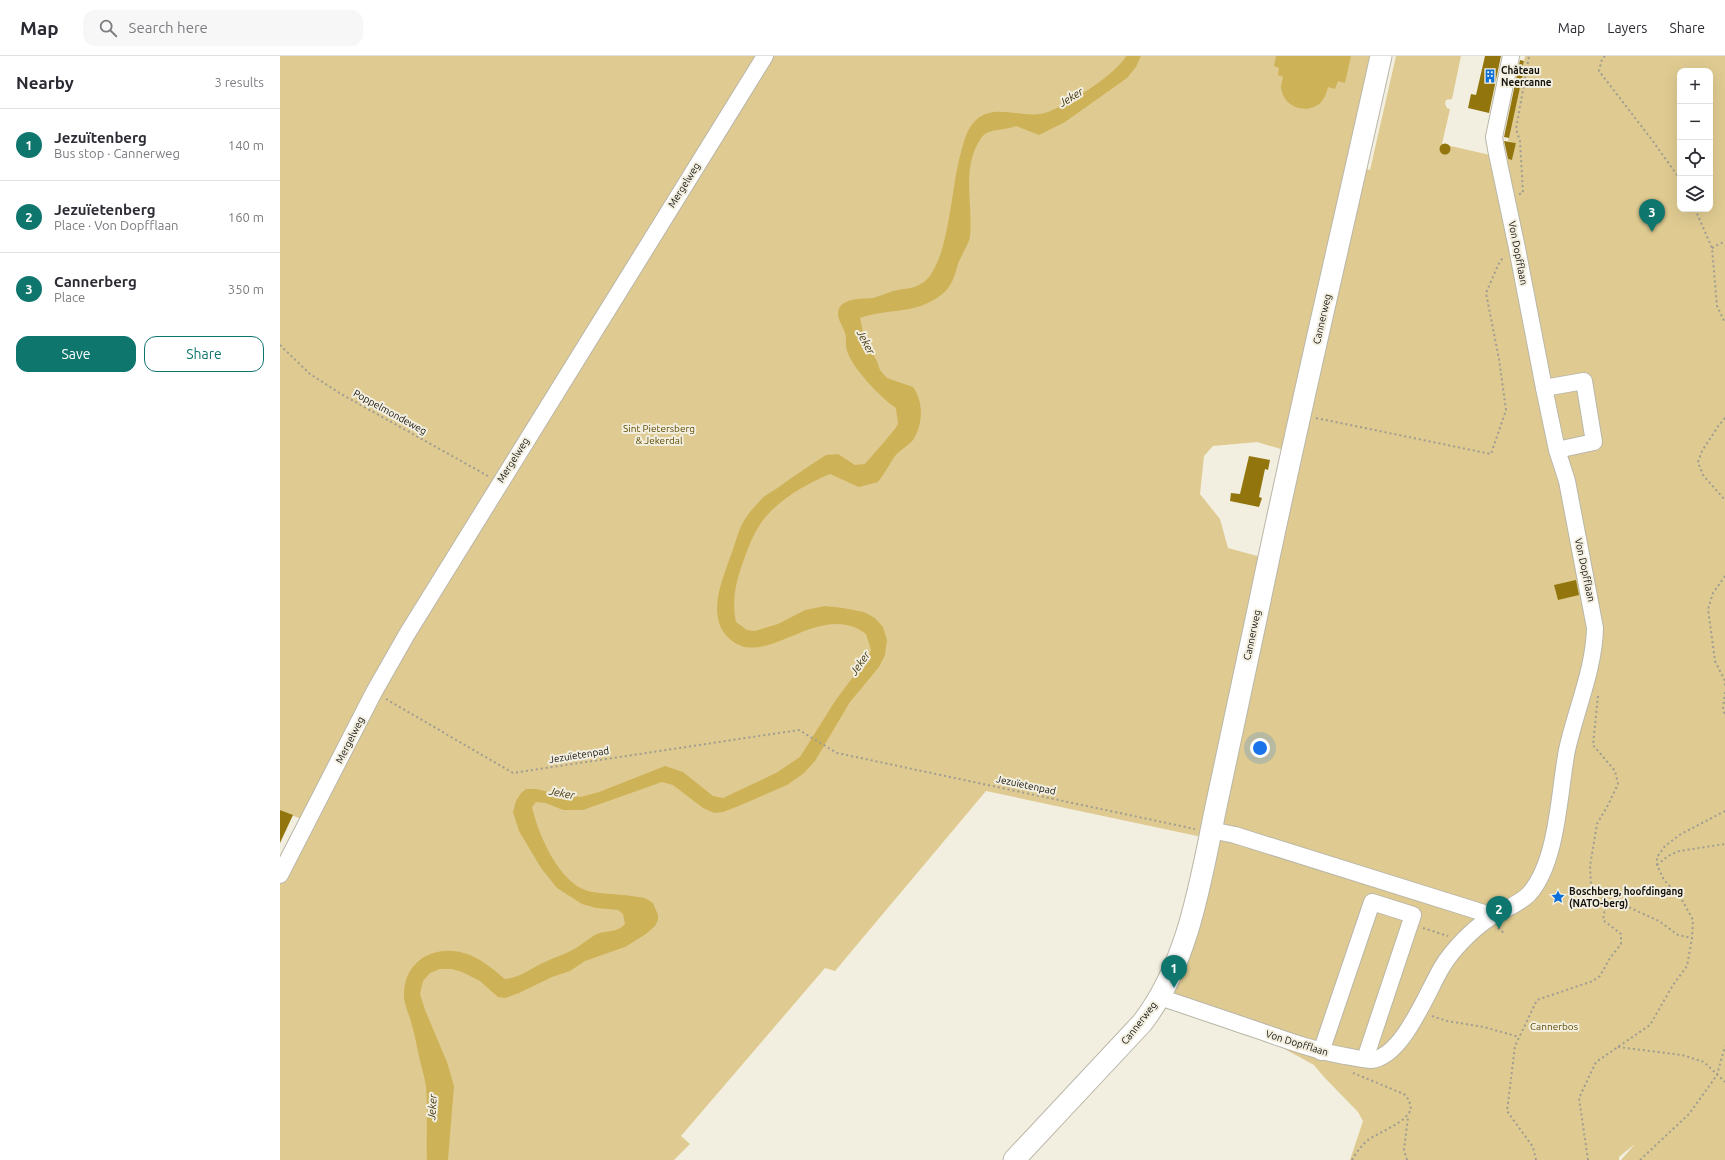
<!DOCTYPE html>
<html lang="en">
<head>
<meta charset="utf-8">
<style>
  body { margin:0; font-family:Ubuntu,sans-serif; background:#f7f7f7; color:#2b2b33 }
  .controls { position:absolute; right:12px; top:12px; display:grid; overflow:hidden; border-radius:8px; box-shadow:0 4px 16px #0002 }
  .controls button { width:36px; height:36px; display:grid; place-items:center; padding:0; border:0; border-bottom:1px solid #e1e1e2; background:#fff; color:#2b2b33; font:20px sans-serif }
  .you { position:absolute; left:980px; top:692px; width:14px; height:14px; margin:-10px; border:3px solid #fff; border-radius:50%; background:#1a73e8; box-shadow:0 0 0 6px #1a73e833 }
  .badge { display:grid; place-items:center; width:26px; height:26px; border-radius:50%; background:#0f766e; color:#fff; font-size:13px; font-weight:700 }
  .pin { position:absolute; translate:-50% -33px; filter:drop-shadow(0 1px 2px #0008) }
  .pin::after { content:''; position:absolute; top:21px; width:14px; height:12px; background:inherit; clip-path:polygon(0 0,100% 0,50% 100%) }
  .list { margin:0; padding:0; list-style:none }
  h2 { display:flex; justify-content:space-between; align-items:center; height:52px; margin:0; padding:0 16px; font-size:17px }
  h2 small { font-size:13px; font-weight:400; color:#7c7c81 }
  .list li { display:grid; grid-template-columns:26px 1fr auto; gap:12px; align-items:center; box-sizing:border-box; height:72px; padding:0 16px; border-top:1px solid #e1e1e2 }
  .list b { display:block; font-size:15px; white-space:nowrap }
  .list p { margin:0; font-size:13px; white-space:nowrap; color:#7c7c81 }
  .list em { font-size:13px; font-style:normal; color:#7c7c81 }
  .actions { display:flex; gap:8px; padding:12px 16px }
  .actions a { flex:1; padding:9px 0; border:1px solid #0f766e; border-radius:12px; text-align:center; font-size:14px; color:#0f766e }
  .actions .main { background:#0f766e; color:#fff }
  .icon { flex:none; width:22px; height:22px; fill:none; stroke:currentColor; stroke-width:2; stroke-linecap:round; stroke-linejoin:round }
  .map { position:relative; flex:none; width:1445px; height:1104px; overflow:hidden }
  header { display:flex; align-items:center; gap:24px; box-sizing:border-box; height:56px; padding:0 20px; background:#fff; border-bottom:1px solid #e1e1e2 }
  header strong { font-size:19px }
  nav { display:flex; gap:22px; margin-inline-start:auto; font-size:14px }
  .search { width:280px; height:36px; background:#f7f7f7; display:flex; align-items:center; gap:10px; box-sizing:border-box; padding:0 14px; border-radius:12px; color:#7c7c81; font-size:15px }
  main { display:flex }
  aside { flex:1; background:#fff }
  .map>svg:first-child { display:block }
</style>
</head>
<body>
<header>
<strong>Map</strong>
<div class="search"><svg class="icon" aria-label="search" viewBox="0 0 24 24"><circle cx="10" cy="10" r="6"/><path d="M15 15l6 6"/></svg>Search here</div>
<nav><a>Map</a><a>Layers</a><a>Share</a></nav>
</header>
<main>
<aside>
<h2>Nearby<small>3 results</small></h2>
<ul class="list">
<li><span class="badge">1</span><div><b>Jezuïtenberg</b><p>Bus stop · Cannerweg</p></div><em>140 m</em></li>
<li><span class="badge">2</span><div><b>Jezuïetenberg</b><p>Place · Von Dopfflaan</p></div><em>160 m</em></li>
<li><span class="badge">3</span><div><b>Cannerberg</b><p>Place</p></div><em>350 m</em></li>
</ul>
<div class="actions"><a class="main">Save</a><a>Share</a></div>
</aside>
<div class="map">
<svg width="1445" height="1104" viewBox="0 0 1445 1104">
  <rect width="100%" height="100%" fill="#f3efe0"/>
  <path fill="#dfcb91" fill-rule="evenodd" d="M0 0H1111L1086 113 1090 114 1116 0H1181L1172 43 1166 44 1165 48 1167 52 1170 53 1162 88 1232 104 1236 87 1228 85 1245 0H1445V1104H1341L1355 1088 1339 1101V1104H1070L1083 1065 1078 1056 1044 1021 1034 1009 1001 991 885 950 922 781 706 735 555 915 545 912 401 1080 410 1088 394 1104H0V800L21 763 0 754ZM1400 15H1430V153H1400ZM977 386 1004 394 981 501 948 492 940 463 920 438 924 400 933 390Z"/>
  <g fill="#ceb258">
    <path d="M846 0H861L856 11 847 22 785 66 759 79 736 70C727 74 711 73 705 78 701 81 698 87 696 91 683 120 693 150 690 181 690 185 680 202 678 208 674 221 672 231 661 239 635 259 608 252 580 262L585 285 597 305 600 314 607 322 633 331C644 346 643 369 633 384 628 390 620 394 615 400 609 409 604 418 598 426L579 431 550 418C527 427 495 446 481 467 472 480 467 495 462 509 455 529 452 546 456 566L467 574 475 575 498 568 525 554 545 550 563 552 584 556 595 562 603 571 607 584 605 599 599 611 570 646 535 705 523 718 507 729 461 749 443 756 434 757 423 752 393 729 382 726 303 754H283L266 747 256 746 252 751C258 778 279 827 308 835 319 838 330 837 341 839 349 839 357 841 365 842L373 847 378 859V864L375 870 366 878 345 891 305 905 290 915 272 921 239 937 225 942 218 941 200 925 182 916 172 913H160L150 917 143 925 140 938 145 954 167 1006 174 1030 168 1104H147C146 1080 148 1055 146 1031 145 1022 142 1013 140 1005 137 992 135 979 131 966 129 958 124 948 124 940 123 903 158 886 190 899 204 905 214 914 225 923 240 922 251 912 265 906 275 901 286 898 296 892 303 888 310 881 317 878 327 874 338 877 345 868L343 858 338 854 316 852 302 848 277 832 261 812 239 775 233 756 236 745 241 737 246 733H256L277 738 301 741 319 736 385 710 403 716 433 740 443 742 496 717 520 701 555 645 588 601 591 594 586 578C540 543 486 614 451 584 424 562 443 522 452 496 456 486 458 474 464 465 468 458 474 451 479 446 483 440 490 437 496 433 512 421 529 410 546 399L558 398 575 409 585 408C590 402 617 372 618 368 618 363 616 357 616 352 600 341 573 313 567 295 565 289 567 283 565 277 563 271 558 264 558 258 558 241 583 243 593 242 600 240 607 237 613 235 627 232 639 233 649 221 670 194 671 131 681 96 684 85 687 72 696 64 713 48 740 61 760 58 779 56 838 17 846 0Z"/>
    <path d="M996 0H1071L1065 27 1058 25 1055 33 1048 31C1047 36 1045 41 1042 45 1031 59 1006 53 1002 36 1000 31 1002 26 1003 21L998 19 999 12 994 10Z"/>
  </g>
  <g fill="#92760d">
    <polygon points="1205,0 1221,0 1209,57 1188,52 1191,38 1196,39"/>
    <polygon points="1240,4 1244,5 1242,13 1244,13 1229,82 1224,81"/>
    <polygon points="1224,85 1236,87 1232,104 1228,103"/>
    <circle cx="1165" cy="93" r="5.5"/>
    <polygon points="969,400 990,404 988,414 985,413 979,441 982,442 979,451 950,445 951,437 960,438"/>
    <polygon points="1296,524 1299,539 1278,544 1274,529"/>
    <polygon points="0,754 13,759 0,787"/>
  </g>
  <g fill="none" stroke-linecap="round" stroke-linejoin="round">
    <g stroke="#bab6a8" stroke-width="18">
      <g id="minor">
        <polyline points="1264,332 1304,325 1314,386 1277,394"/>
        <polyline points="931,774 955,779 1204,857 1209,862"/>
        <polyline points="0,819 94,636 127,578 485,0"/>
        <path d="M879 941C913 952 947 964 980 975 1009 985 1036 995 1065 1000 1073 1001 1083 1004 1091 1004 1123 1001 1147 936 1162 911 1172 894 1192 874 1208 863 1221 854 1237 850 1249 838 1278 806 1279 735 1287 694 1296 653 1314 614 1315 572L1287 425 1277 394 1264 332 1237 192 1216 93 1214 81 1231 0"/>
        <polyline points="1041,996 1092,846 1133,859 1085,1003"/>
      </g>
    </g>
    <g stroke="#bab6a8" stroke-width="23">
      <path id="major" d="M734 1104 862 967C910 905 921 821 937 746 951 682 964 618 978 554 1016 369 1060 185 1101 0"/>
    </g>
    <g stroke="#9f9c91" stroke-width="2" stroke-dasharray="2 3" stroke-linecap="butt">
      <polyline points="1325,0 1322,3 1319,15 1372,84 1400,123"/>
      <polyline points="1239,138 1243,137 1240,85 1236,73 1249,0"/>
      <polyline points="1415,153 1432,192 1437,250 1445,267"/>
      <polyline points="1432,192 1445,185"/>
      <polyline points="0,289 30,318 61,338 208,420"/>
      <polyline points="1036,362 1211,398 1226,354 1219,303 1206,237 1218,209 1224,200"/>
      <polyline points="1445,362 1439,369 1422,395 1418,406 1423,419 1445,444"/>
      <polyline points="1445,520 1433,537 1428,553 1435,605 1445,625 1445,630"/>
      <polyline points="1445,636 1443,653 1445,659"/>
      <polyline points="1318,640 1313,689 1335,715 1338,728 1328,749 1317,768 1310,810 1311,829 1326,846 1346,850 1379,865 1398,879 1412,882"/>
      <polyline points="106,643 233,717 519,674 557,697 915,773"/>
      <polyline points="1377,809 1388,800 1399,795 1445,788"/>
      <polyline points="1143,872 1168,880"/>
      <polyline points="1218,872 1225,878"/>
      <polyline points="1152,960 1167,965 1204,971 1239,981"/>
      <polyline points="1338,991 1402,999 1424,1006 1445,1026"/>
      <path d="M1072 1104C1076 1097 1081 1090 1088 1084 1101 1075 1126 1067 1131 1053L1129 1044 1124 1038 1073 1017"/>
      <polyline points="1127,1104 1124,1094 1128,1061"/>
      <polyline points="1256,1104 1253,1091 1227,1055 1235,990 1257,944 1313,925 1320,920 1330,902 1341,888 1341,878 1323,864 1326,847"/>
      <polyline points="1308,1104 1299,1042 1316,1006 1370,969 1393,929 1407,910 1412,882 1413,864 1401,842 1384,824 1377,809 1377,801 1385,790 1401,778 1445,755"/>
      <polyline points="1360,1104 1409,1058 1437,1019 1445,990"/>
    </g>
    <use href="#minor" stroke="#fff" stroke-width="16"/>
    <use href="#major" stroke="#fff" stroke-width="21"/>
  </g>
  <defs>
    <g id="building-bare" transform="scale(1.08)"><path d="M-4-6H4V6H1V3H-1V6H-4ZM-2.5-4.3h1.7v1.8h-1.7ZM.8-4.3h1.7v1.8H.8ZM-2.5-1h1.7V.8h-1.7ZM.8-1h1.7V.8H.8Z" fill="#0b70d9" stroke="#f3efe0" stroke-width="2.5" paint-order="stroke"/></g>
    <g id="sight-bare" transform="scale(1.08)"><path d="M0-6L1.8-2.2L6-1.7L2.9 1.2L3.7 5.4L0 3.3L-3.7 5.4L-2.9 1.2L-6-1.7L-1.8-2.2Z" fill="#0b70d9" stroke="#f3efe0" stroke-width="2.5" paint-order="stroke"/></g>
  </defs>
  <g fill-rule="evenodd">
    <use href="#building-bare" x="1210" y="20"/>
    <use href="#sight-bare" x="1278" y="841"/>
  </g>
  <g text-anchor="middle" dominant-baseline="central" stroke-width="4" stroke-linejoin="round" paint-order="stroke">
    <g font-size="10" font-weight="bold" fill="#15140f" stroke="#f3efe0" text-anchor="start">
      <text x="1221" y="14">Château<tspan x="1221" dy="12">Neercanne</tspan></text>
      <text x="1289" y="835">Boschberg, hoofdingang<tspan x="1289" dy="12">(NATO-berg)</tspan></text>
    </g>
    <g font-size="10" fill="#15140f" stroke="#f3efe0">
      <text transform="translate(404 129) rotate(-58)">Mergelweg</text>
      <text transform="translate(1238 197) rotate(79)">Von Dopfflaan</text>
      <text transform="translate(1042 263) rotate(-77)">Cannerweg</text>
      <text transform="translate(110 356) rotate(29)">Poppelmondeweg</text>
      <text transform="translate(233 404) rotate(-58)">Mergelweg</text>
      <text transform="translate(1305 514) rotate(78)">Von Dopfflaan</text>
      <text transform="translate(972 579) rotate(-78)">Cannerweg</text>
      <text transform="translate(70 684) rotate(-63)">Mergelweg</text>
      <text transform="translate(299 699) rotate(-9)">Jezuïetenpad</text>
      <text transform="translate(746 729) rotate(12)">Jezuïetenpad</text>
      <text transform="translate(859 967) rotate(-52)">Cannerweg</text>
      <text transform="translate(1017 987) rotate(17)">Von Dopfflaan</text>
    </g>
    <g font-size="10" fill="#5d4a00" stroke="#f3efe0">
      <text x="379" y="372">Sint Pietersberg<tspan x="379" dy="12">&amp; Jekerdal</tspan></text>
      <text x="1274" y="970">Cannerbos</text>
    </g>
    <g font-size="11" font-style="italic" fill="#433710" stroke="#f3efe0">
      <text transform="translate(791 41) rotate(-31)">Jeker</text>
      <text transform="translate(586 286) rotate(62)">Jeker</text>
      <text transform="translate(580 607) rotate(-55)">Jeker</text>
      <text transform="translate(282 737) rotate(11)">Jeker</text>
      <text transform="translate(152 1051) rotate(-87)">Jeker</text>
    </g>
  </g>
</svg>
<div class="controls">
<button>+</button>
<button>−</button>
<button><svg class="icon" aria-label="locate" viewBox="0 0 24 24"><circle cx="12" cy="12" r="6"/><path d="M12 2v4M12 18v4M2 12h4M18 12h4"/></svg></button>
<button><svg class="icon" aria-label="layers" viewBox="0 0 24 24"><path d="M12 4l9 5-9 5-9-5zM3 14l9 5 9-5"/></svg></button>
</div>
<div class="you"></div>
<div class="pin badge" style="left:894px;top:932px">1</div>
<div class="pin badge" style="left:1219px;top:873px">2</div>
<div class="pin badge" style="left:1372px;top:176px">3</div>
</div>
</main>
</body>
</html>
